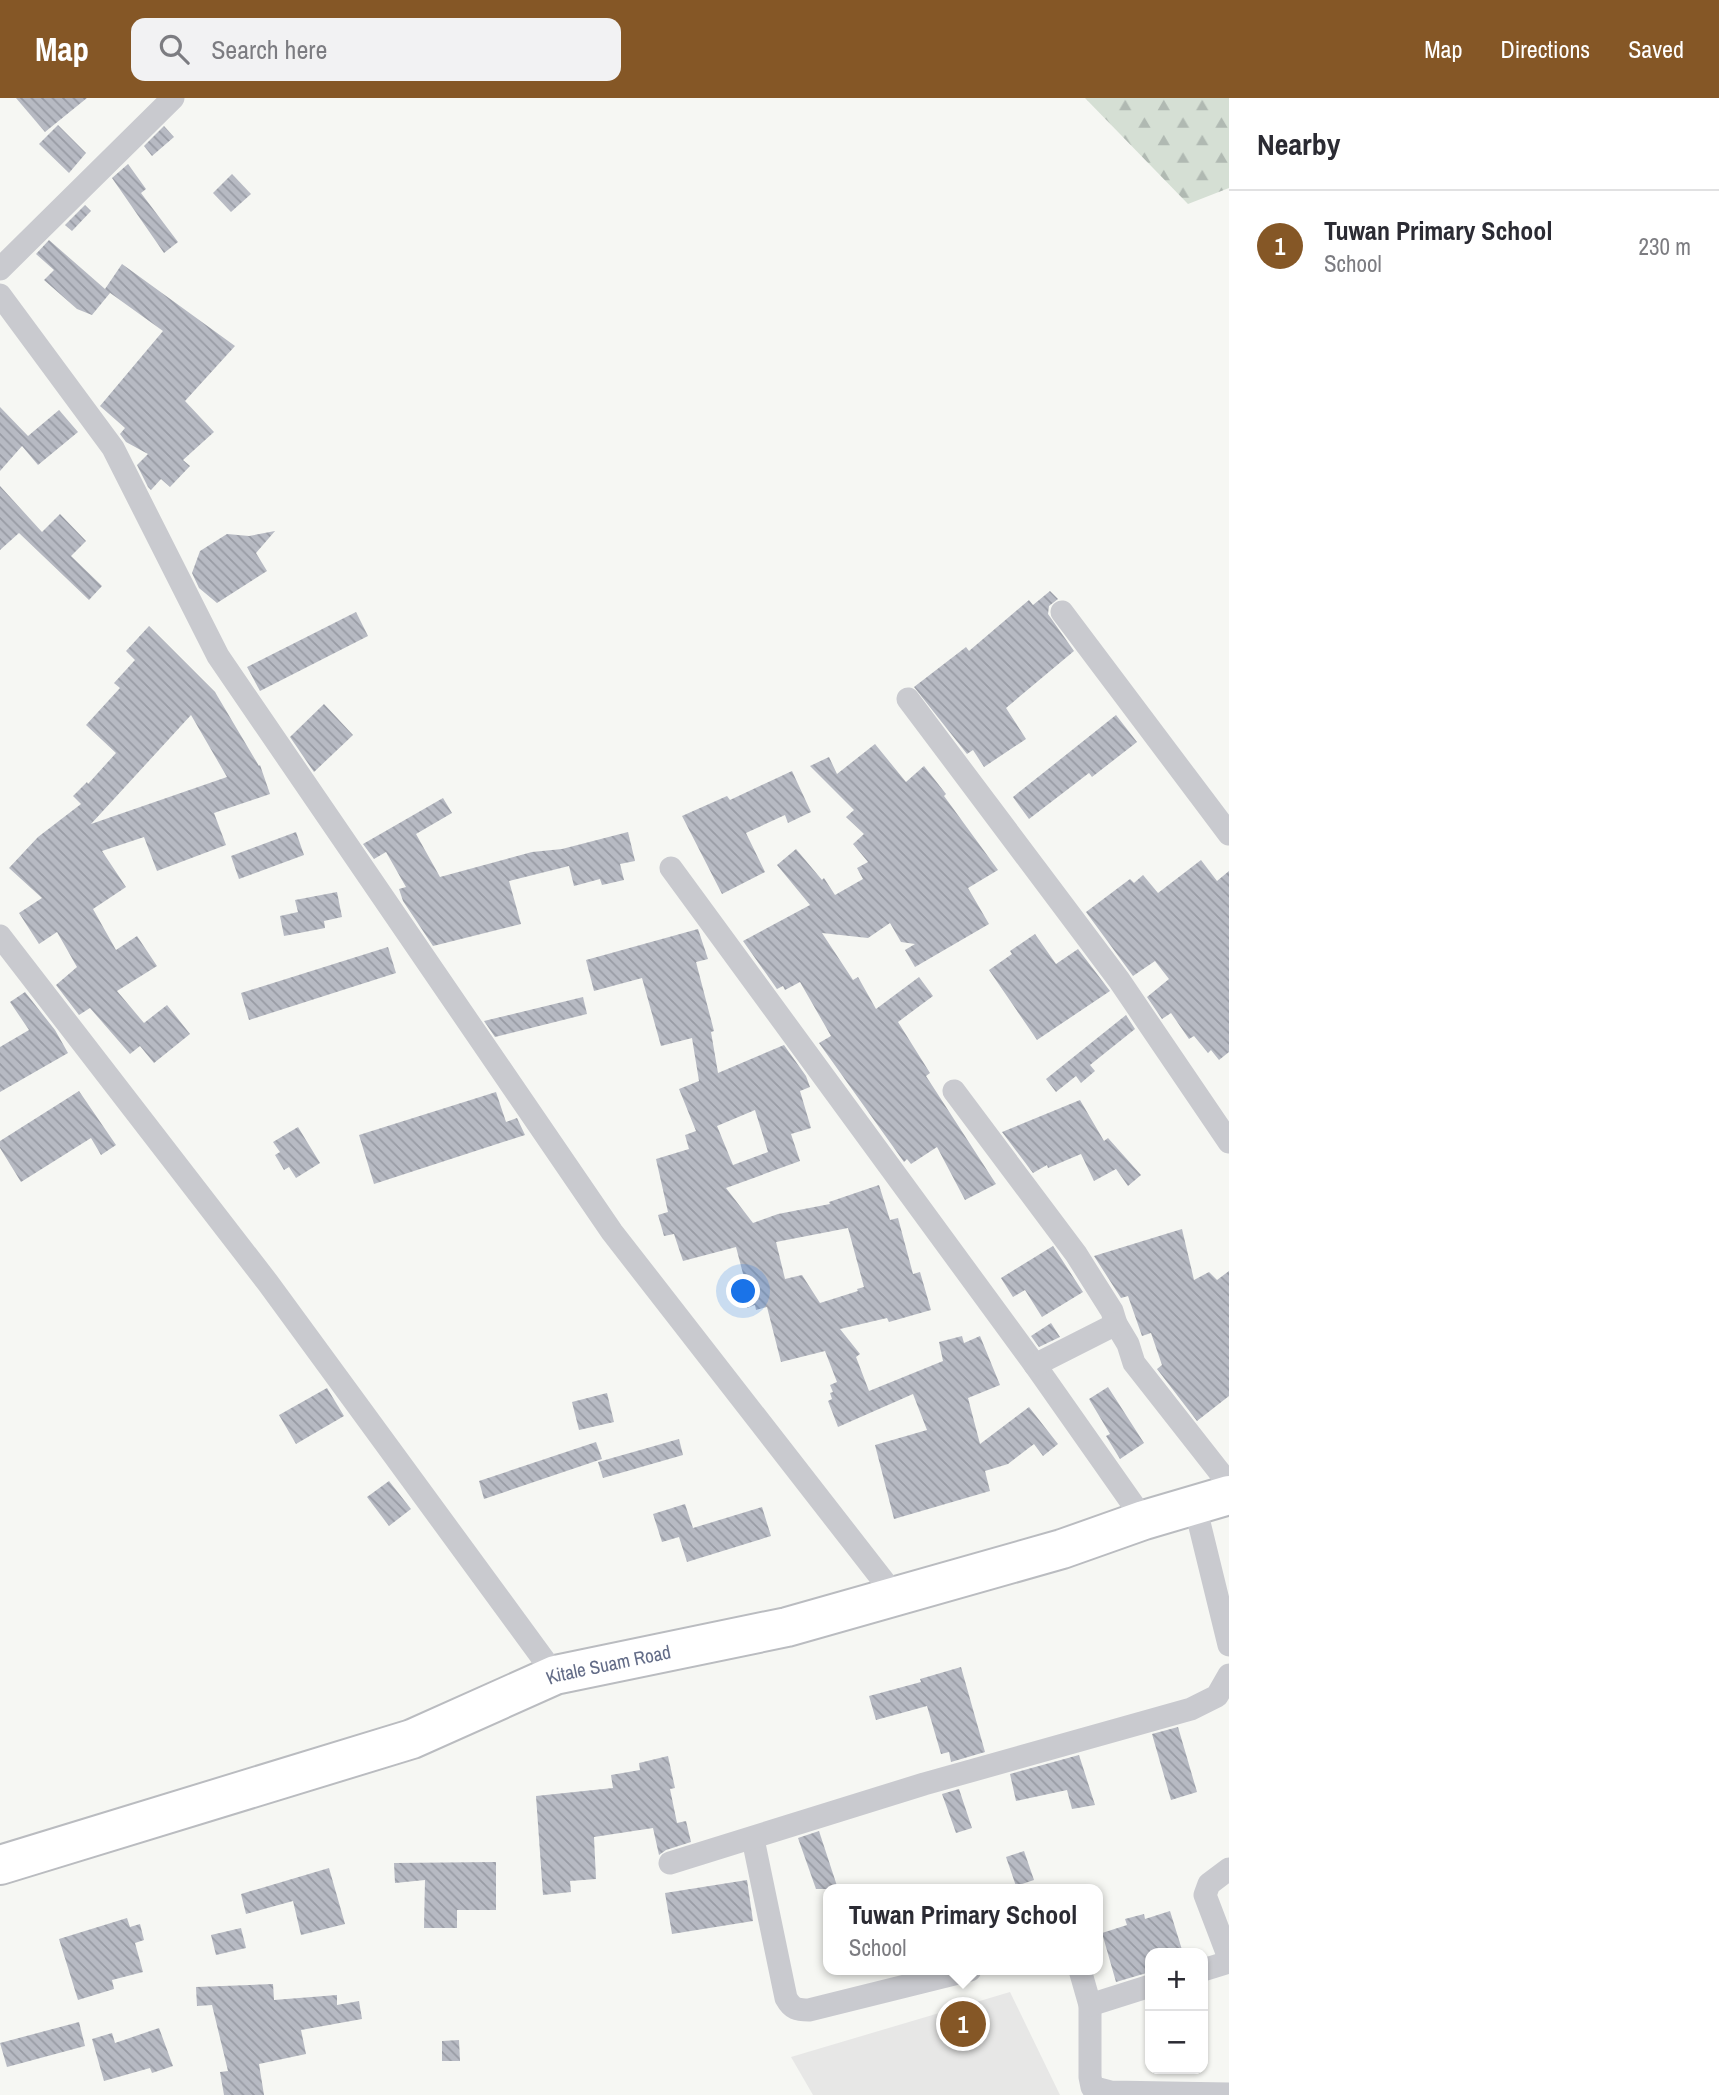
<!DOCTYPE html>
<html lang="en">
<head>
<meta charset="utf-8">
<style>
  body { margin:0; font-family:"Archivo Narrow",sans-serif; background:#f2f2f3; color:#2b2b33 }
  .controls { position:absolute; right:21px; bottom:21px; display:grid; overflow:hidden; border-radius:14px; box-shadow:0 2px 5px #0004 }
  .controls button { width:63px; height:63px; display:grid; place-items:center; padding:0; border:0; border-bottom:2px solid #e1e1e2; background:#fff; color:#2b2b33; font:35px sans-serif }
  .you { position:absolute; left:744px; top:1194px; width:24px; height:24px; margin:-18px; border:5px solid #fff; border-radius:50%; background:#1a73e8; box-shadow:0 0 0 10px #1a73e833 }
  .badge { display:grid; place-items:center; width:46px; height:46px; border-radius:50%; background:#855726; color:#fff; font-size:23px; font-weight:700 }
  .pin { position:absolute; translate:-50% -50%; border:4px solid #fff; box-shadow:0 2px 7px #0006 }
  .popup { position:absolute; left:823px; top:1786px; width:280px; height:91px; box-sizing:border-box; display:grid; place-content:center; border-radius:14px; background:#fff; filter:drop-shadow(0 2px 5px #0005); font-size:23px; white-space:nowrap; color:#7c7c81 }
  .popup b { font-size:26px; color:#2b2b33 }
  .popup::after { content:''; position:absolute; left:50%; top:100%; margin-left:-14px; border:14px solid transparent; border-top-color:#fff }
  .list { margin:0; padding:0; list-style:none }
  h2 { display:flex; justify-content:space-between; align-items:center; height:91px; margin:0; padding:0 28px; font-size:30px }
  h2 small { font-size:23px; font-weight:400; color:#7c7c81 }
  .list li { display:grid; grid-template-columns:46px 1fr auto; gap:21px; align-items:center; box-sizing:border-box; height:112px; padding:0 28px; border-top:2px solid #e1e1e2 }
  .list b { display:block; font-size:26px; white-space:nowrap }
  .list p { margin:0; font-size:23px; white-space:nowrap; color:#7c7c81 }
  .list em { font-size:23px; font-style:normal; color:#7c7c81 }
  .icon { flex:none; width:38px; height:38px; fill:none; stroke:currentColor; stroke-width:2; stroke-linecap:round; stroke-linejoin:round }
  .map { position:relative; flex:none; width:1229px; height:1997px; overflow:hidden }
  header { display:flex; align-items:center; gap:42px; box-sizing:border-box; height:98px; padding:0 35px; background:#855726; color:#fff }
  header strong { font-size:33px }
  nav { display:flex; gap:38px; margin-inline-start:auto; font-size:24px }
  .search { width:490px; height:63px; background:#f2f2f3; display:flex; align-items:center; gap:18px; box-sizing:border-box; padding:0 24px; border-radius:14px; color:#7c7c81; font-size:26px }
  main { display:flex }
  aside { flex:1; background:#fff }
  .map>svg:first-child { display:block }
</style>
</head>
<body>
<header>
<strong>Map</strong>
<div class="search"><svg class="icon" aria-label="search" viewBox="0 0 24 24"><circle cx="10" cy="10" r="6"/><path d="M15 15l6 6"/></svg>Search here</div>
<nav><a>Map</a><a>Directions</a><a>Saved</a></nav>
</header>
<main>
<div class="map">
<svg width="1229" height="1997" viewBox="0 0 1229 1997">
  <defs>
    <pattern id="forest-firs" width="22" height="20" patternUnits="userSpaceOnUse" patternTransform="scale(1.75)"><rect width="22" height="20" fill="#d5dfd4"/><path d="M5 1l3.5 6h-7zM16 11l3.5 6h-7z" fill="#b0b9b2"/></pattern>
    <pattern id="building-back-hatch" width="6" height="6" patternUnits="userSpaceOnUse" patternTransform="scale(1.75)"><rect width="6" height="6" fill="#b7bac3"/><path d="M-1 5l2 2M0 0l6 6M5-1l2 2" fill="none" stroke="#989ba4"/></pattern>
  </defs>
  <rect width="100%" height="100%" fill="#f6f7f3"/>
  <polygon fill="#e7e7e6" points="1010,1894 1060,1997 813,1997 791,1959"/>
  <polygon fill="url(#forest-firs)" points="1085,0 1229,0 1229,90 1188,106"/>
  <g fill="url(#building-back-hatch)" fill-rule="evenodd">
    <polygon points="16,0 87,0 45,34"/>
    <polygon points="58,27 86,55 69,75 39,46"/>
    <polygon points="164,28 174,39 152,58 144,48"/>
    <polygon points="128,66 146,91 141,95 178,144 164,155 112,80"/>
    <polygon points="232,76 251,96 231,114 213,95"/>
    <polygon points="85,107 91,113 72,133 65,127"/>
    <polygon points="49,142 105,191 122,166 235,248 185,303 214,334 183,362 190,368 170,389 161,381 151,392 148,389 137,367 148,356 126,344 120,336 125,330 100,308 163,233 106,192 110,195 92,217 77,211 44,182 54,172 36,156"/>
    <polygon points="0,309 28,338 59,312 78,334 38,367 22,348 0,373"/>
    <polygon points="0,388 42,434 60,416 86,443 71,458 102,488 89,502 19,435 0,452"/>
    <polygon points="275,433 256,455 267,473 217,505 199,490 192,475 200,453 227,436 249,438"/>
    <polygon points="1050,493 1058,501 1049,508 1048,516 1074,553 1006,610 1026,641 984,669 973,652 967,656 914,589 966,549 969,553 1029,502 1033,507"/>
    <polygon points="356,514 368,538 260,593 247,569"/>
    <path d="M149 528 215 594 259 668 260 667 270 696 214 715 226 747 157 773 144 739 102 753 126 789 93 811 116 852 137 838 157 868 117 893 144 925 167 907 190 936 154 965 140 948 130 956 90 910 79 917 56 887 77 869 57 834 39 846 19 815 42 800 9 770 38 739 81 706 73 698 87 684 88 686 116 655 86 627 120 590 114 585 135 562 126 553ZM191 617 227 679 91 726Z"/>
    <polygon points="324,606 353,637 314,674 290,639"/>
    <polygon points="1116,617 1137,644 1092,679 1089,675 1029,721 1013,699"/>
    <polygon points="875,646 906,684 924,668 946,696 944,698 998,772 968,790 989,826 915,869 905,852 915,846 901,844 890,825 868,840 822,835 853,882 858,879 876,911 919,879 933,898 898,924 930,975 926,978 996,1086 965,1102 937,1049 911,1066 907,1061 904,1064 819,945 831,938 800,884 785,892 783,888 777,891 743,843 810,807 777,767 796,751 822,782 824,780 835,797 863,781 857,770 868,764 853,746 864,736 846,719 854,712 810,668 829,659 837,676"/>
    <polygon points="792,673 811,714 788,725 785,717 746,735 765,774 722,796 682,718 727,698 730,702"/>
    <polygon points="443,700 452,715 416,736 440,779 532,754 562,751 628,734 635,763 620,766 624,782 602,787 600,781 574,788 569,768 509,783 521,826 433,848 403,803 399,791 406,789 386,754 374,761 363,746"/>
    <polygon points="296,734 304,757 239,781 231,758"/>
    <polygon points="1201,762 1217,783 1229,773 1229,954 1219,962 1211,952 1208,955 1194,938 1189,941 1171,915 1162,921 1147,899 1169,881 1155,863 1133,878 1086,814 1130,781 1134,785 1143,777 1158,795"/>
    <polygon points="337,794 342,819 324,823 325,830 284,838 280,818 298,814 295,802"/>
    <path d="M698 831 708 861 696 864 714 933 711 934 718 975 784 947 806 978 810 989 800 993 811 1030 791 1036 800 1063 726 1090 753 1125 778 1116 830 1106 829 1104 879 1087 890 1122 898 1120 913 1176 920 1174 931 1212 889 1224 887 1220 840 1231 860 1256 856 1259 869 1293 943 1263 939 1244 962 1238 964 1245 980 1238 1000 1287 968 1300 980 1346 1029 1309 1058 1346 1043 1358 1034 1346 1008 1366 985 1373 990 1393 894 1421 875 1347 927 1332 913 1296 838 1329 828 1303 832 1301 830 1295 833 1294 830 1287 837 1284 825 1253 781 1264 767 1209 756 1212 755 1207 747 1210 743 1192 747 1191 736 1149 683 1163 674 1136 664 1138 658 1117 668 1114 656 1061 689 1051 685 1037 696 1033 679 991 699 983 692 940 661 948 642 880 594 893 586 862ZM755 1012 768 1054 733 1067 717 1028ZM848 1130 864 1189 857 1191 858 1193 820 1205 802 1177 785 1181 776 1144Z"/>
    <polygon points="1035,836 1056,866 1078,851 1110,893 1037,942 989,872 1012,856 1010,853"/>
    <polygon points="388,849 396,875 249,922 241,895"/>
    <polygon points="25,894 55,932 68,955 0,994 0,949 29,932 10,904"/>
    <polygon points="583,899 587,916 495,939 484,923"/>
    <polygon points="1126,917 1135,931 1090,967 1095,973 1081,985 1076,978 1056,994 1046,981"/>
    <polygon points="79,993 116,1047 101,1057 91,1040 21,1084 0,1050 0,1043"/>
    <polygon points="496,994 506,1024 517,1020 525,1037 374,1086 359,1037"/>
    <polygon points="1080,1002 1104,1043 1108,1040 1141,1077 1128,1088 1116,1071 1094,1083 1081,1056 1048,1070 1047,1067 1033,1075 1002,1034"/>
    <polygon points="298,1029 320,1065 296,1080 289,1069 284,1072 275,1057 280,1054 273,1044"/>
    <polygon points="1182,1131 1194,1182 1209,1174 1217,1182 1229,1173 1229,1298 1197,1323 1157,1271 1162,1267 1151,1235 1142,1238 1128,1198 1121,1200 1094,1158"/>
    <polygon points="1053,1148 1083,1194 1042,1219 1025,1192 1013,1199 1001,1180"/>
    <polygon points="1051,1225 1060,1239 1039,1249 1031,1238"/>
    <polygon points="1108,1289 1144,1345 1120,1361 1106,1338 1110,1336 1089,1301"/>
    <polygon points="327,1290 344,1318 296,1346 279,1317"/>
    <polygon points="607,1295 614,1324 579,1332 572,1304"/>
    <polygon points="679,1341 683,1357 603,1380 598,1364"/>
    <polygon points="596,1344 602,1361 484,1401 479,1383"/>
    <polygon points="389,1383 411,1411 389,1428 367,1399"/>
    <polygon points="685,1406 693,1430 762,1409 771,1438 687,1464 679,1439 662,1444 653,1416"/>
    <polygon points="961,1569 985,1654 951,1664 949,1654 941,1656 927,1608 876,1622 869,1598 921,1584 920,1581"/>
    <polygon points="1178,1629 1197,1694 1171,1702 1152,1636"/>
    <polygon points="1079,1657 1095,1707 1072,1711 1067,1692 1016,1703 1010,1676"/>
    <polygon points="668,1658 675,1690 670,1691 677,1725 686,1723 691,1744 666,1752 659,1757 653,1730 594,1739 596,1781 570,1783 571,1794 543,1797 536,1698 613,1690 611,1677 640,1672 639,1665"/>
    <polygon points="959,1691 972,1730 956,1735 942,1696"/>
    <polygon points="819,1733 838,1791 816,1791 798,1740"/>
    <polygon points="1024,1753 1034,1782 1016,1788 1006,1759"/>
    <polygon points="496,1764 496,1812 457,1812 457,1830 424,1830 425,1782 395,1785 394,1765"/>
    <polygon points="329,1770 345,1826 301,1837 293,1803 246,1816 241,1796"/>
    <polygon points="747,1782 753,1823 672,1836 665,1795"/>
    <polygon points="1170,1813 1183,1855 1150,1855 1150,1874 1116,1884 1102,1835 1127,1827 1125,1821 1144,1816 1145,1821"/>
    <polygon points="127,1820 130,1829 140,1826 144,1842 135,1845 143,1874 112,1882 114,1891 78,1902 59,1841"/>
    <polygon points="241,1830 246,1850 216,1857 211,1837"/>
    <polygon points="273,1886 274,1902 337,1897 337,1907 359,1903 362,1921 301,1932 306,1956 259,1966 264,1997 224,1997 220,1974 228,1973 212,1907 197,1908 196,1889"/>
    <polygon points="79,1924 85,1948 7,1969 0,1945"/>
    <polygon points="159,1930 173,1968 152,1975 150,1970 104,1983 92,1941 112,1935 115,1945"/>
    <polygon points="459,1942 460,1963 442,1963 442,1943"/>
  </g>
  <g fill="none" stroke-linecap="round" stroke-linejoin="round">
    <g stroke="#babcc0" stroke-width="42">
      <g id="highway">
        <path id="s1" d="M0 1767 412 1641 555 1577 787 1529 1062 1451 1144 1422 1229 1397"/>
      </g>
    </g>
    <g stroke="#c9cacf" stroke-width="23">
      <polyline points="0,171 173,0"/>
      <polyline points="0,197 113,350 218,558 612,1134 896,1499"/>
      <polyline points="1062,514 1229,736"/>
      <polyline points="908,601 1119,882 1229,1044"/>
      <polyline points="671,770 1035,1267 1144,1422"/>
      <polyline points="0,838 268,1185 555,1577"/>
      <polyline points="954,993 1076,1156 1112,1213 1116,1226 1128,1246 1134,1265 1229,1386"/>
      <polyline points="1035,1267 1116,1226"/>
      <polyline points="1195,1408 1229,1547"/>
      <path d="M753 1741 786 1900C792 1911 797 1912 809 1912L970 1872"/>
      <polyline points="670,1765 924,1686 1191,1611 1217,1598 1229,1577"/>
      <polyline points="1229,1771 1209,1786 1205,1797 1229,1860"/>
      <polyline points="1080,1872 1090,1907 1090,1979 1092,1989 1111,1994 1229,1996"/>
      <polyline points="1203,1872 1229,1864"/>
      <polyline points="1090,1907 1150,1888"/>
    </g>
    <use href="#highway" stroke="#fff" stroke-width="38"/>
  </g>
  <g text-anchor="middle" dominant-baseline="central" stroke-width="7" stroke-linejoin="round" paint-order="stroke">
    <g font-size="19" fill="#636c87" stroke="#fff">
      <text stroke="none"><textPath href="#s1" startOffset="642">Kitale Suam Road</textPath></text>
    </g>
  </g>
</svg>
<div class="controls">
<button>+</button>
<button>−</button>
</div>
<div class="you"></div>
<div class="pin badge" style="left:963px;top:1926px">1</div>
<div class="popup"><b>Tuwan Primary School</b>School</div>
</div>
<aside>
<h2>Nearby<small></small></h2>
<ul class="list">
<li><span class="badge">1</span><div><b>Tuwan Primary School</b><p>School</p></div><em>230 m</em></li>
</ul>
</aside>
</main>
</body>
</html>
